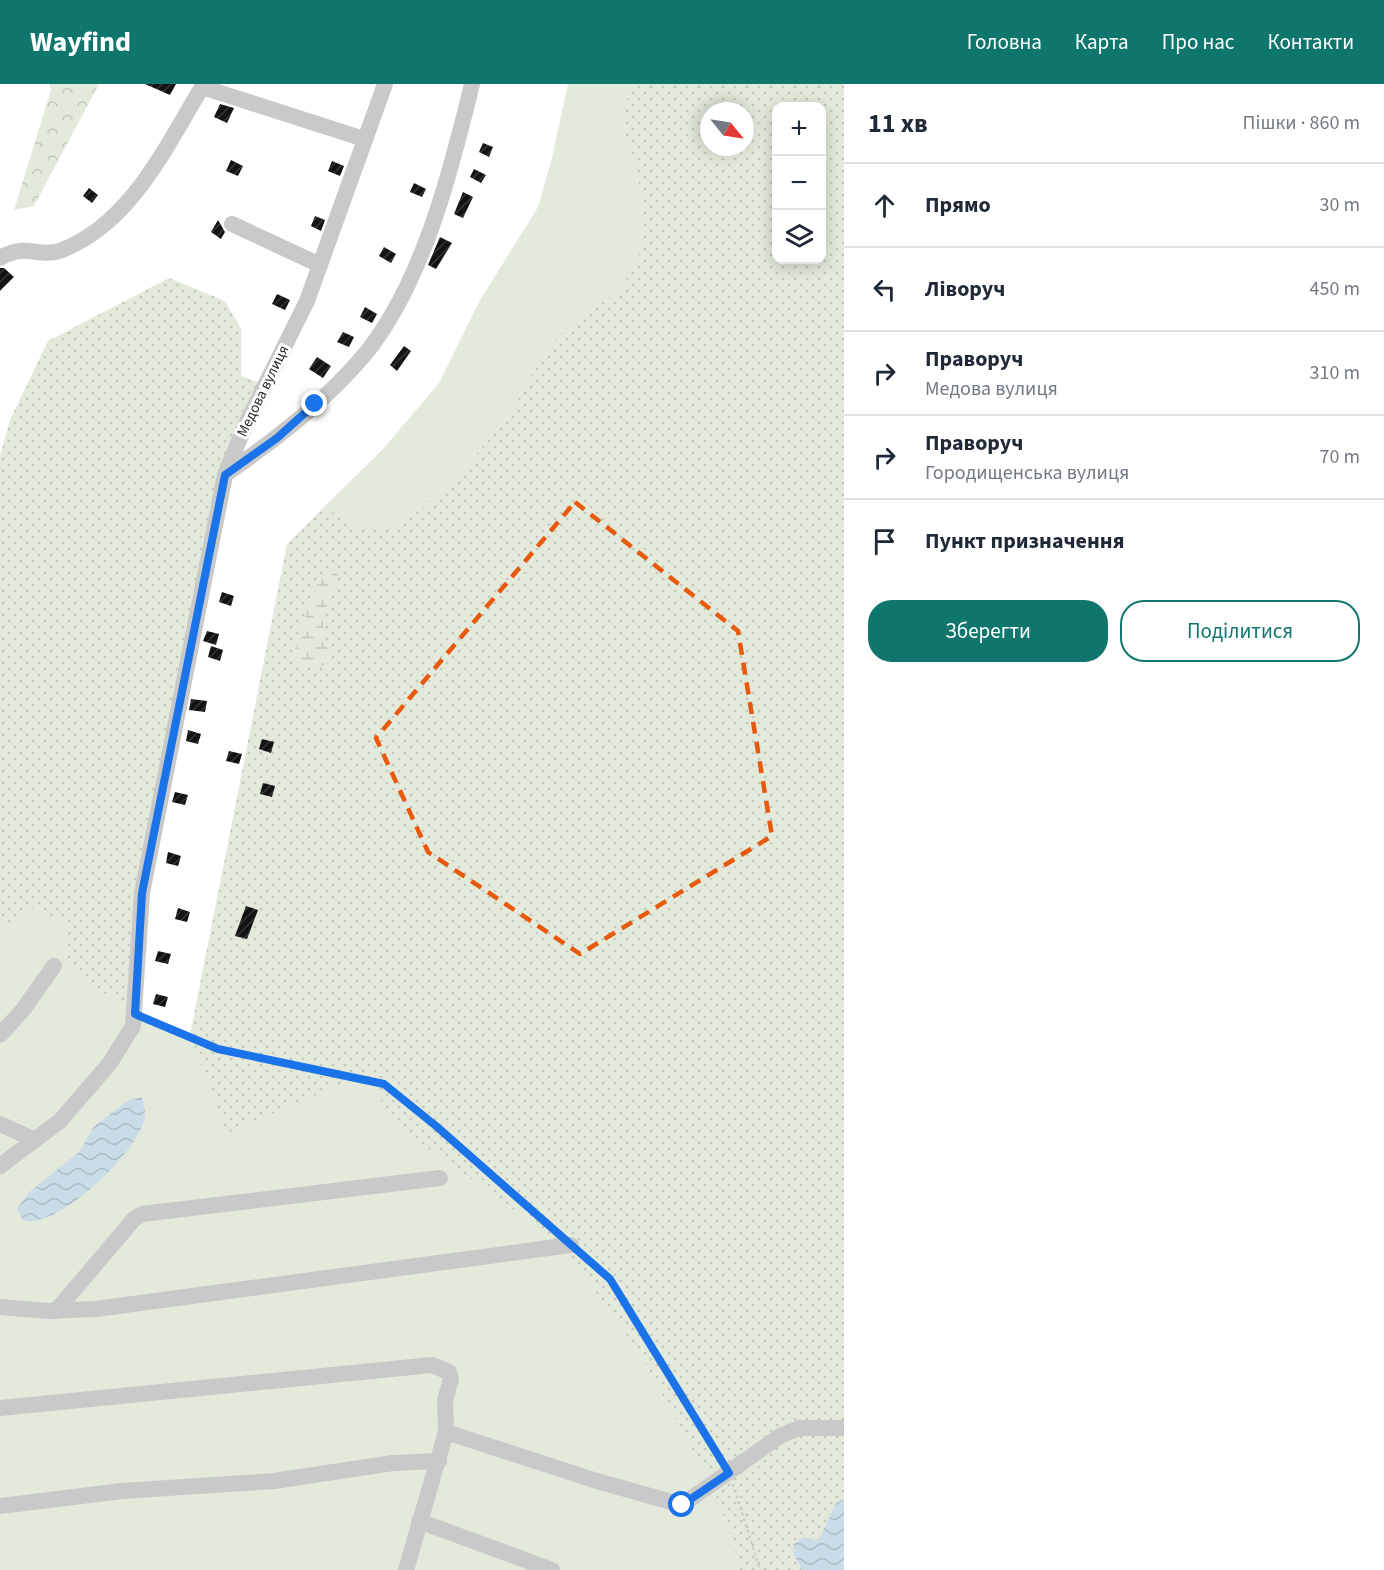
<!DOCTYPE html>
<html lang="uk">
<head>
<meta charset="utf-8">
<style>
  body { margin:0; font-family:"Source Sans 3",sans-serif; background:#f2f2f3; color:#1f2937 }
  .controls { position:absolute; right:18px; top:18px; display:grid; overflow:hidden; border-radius:12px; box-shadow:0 3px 15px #0003 }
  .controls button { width:54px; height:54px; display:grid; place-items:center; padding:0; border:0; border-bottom:2px solid #e0e1e3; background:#fff; color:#1f2937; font:30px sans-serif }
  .compass { position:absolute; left:700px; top:18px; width:54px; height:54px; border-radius:50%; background:#fff; box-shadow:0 3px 15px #0003; rotate:120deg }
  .stop { position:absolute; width:18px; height:18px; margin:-14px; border:4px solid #1a73e8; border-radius:50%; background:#fff }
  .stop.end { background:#1a73e8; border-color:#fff; box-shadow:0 2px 6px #0008 }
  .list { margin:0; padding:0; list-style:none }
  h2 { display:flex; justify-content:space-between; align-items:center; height:78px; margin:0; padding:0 24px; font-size:26px }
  h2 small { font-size:20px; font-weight:400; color:#747a83 }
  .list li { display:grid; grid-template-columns:39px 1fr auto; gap:18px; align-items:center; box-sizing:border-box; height:84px; padding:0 24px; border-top:2px solid #e0e1e3 }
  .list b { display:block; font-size:22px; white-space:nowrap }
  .list p { margin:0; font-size:20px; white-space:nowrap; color:#747a83 }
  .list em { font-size:20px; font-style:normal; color:#747a83 }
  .actions { display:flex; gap:12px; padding:18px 24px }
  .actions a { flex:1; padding:14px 0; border:2px solid #0f766e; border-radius:24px; text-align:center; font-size:21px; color:#0f766e }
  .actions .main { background:#0f766e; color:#fff }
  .icon { flex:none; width:33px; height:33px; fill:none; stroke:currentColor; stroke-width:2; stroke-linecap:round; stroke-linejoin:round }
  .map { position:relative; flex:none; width:844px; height:1486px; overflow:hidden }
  header { display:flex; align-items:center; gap:36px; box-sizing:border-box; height:84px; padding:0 30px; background:#0f766e; color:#fff }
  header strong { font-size:28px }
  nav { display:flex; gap:33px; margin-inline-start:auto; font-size:21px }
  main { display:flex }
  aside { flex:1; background:#fff }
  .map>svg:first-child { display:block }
</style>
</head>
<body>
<header>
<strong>Wayfind</strong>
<nav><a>Головна</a><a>Карта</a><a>Про нас</a><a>Контакти</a></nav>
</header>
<main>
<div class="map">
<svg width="844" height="1486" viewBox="0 0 844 1486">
  <defs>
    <pattern id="grass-dots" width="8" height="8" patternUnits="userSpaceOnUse" patternTransform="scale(1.5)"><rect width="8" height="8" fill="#e3e9db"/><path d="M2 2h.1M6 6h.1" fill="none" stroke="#c3c8bc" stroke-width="1.8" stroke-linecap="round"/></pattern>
    <pattern id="forest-crowns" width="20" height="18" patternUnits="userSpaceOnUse" patternTransform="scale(1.5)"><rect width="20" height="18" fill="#e3e9db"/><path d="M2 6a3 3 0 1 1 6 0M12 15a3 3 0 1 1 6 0" fill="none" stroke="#c3c8bc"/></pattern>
    <pattern id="wetland-marsh" width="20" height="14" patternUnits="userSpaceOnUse" patternTransform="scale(1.5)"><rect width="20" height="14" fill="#e3e9db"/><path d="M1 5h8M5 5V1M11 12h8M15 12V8" fill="none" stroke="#c3c8bc"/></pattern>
    <pattern id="water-waves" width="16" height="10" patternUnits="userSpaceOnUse" patternTransform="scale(1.5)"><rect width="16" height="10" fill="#c9dce7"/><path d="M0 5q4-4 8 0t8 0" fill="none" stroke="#adbdc6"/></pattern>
    <pattern id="building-hatch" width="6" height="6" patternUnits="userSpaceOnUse" patternTransform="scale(1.5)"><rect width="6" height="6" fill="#131313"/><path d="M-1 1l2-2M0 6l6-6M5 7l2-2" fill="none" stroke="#363636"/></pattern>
  </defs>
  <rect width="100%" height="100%" fill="#fff"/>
  <g fill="url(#grass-dots)" fill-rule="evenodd">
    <path d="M635 0H844V1415L836 1419 819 1455 793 1469 802 1486H740L734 1462 712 1401 637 1266 575 1180 525 1134 403 1047 362 992 226 1050 190 951 287 460 324 423 352 440 422 424 467 381 510 329 544 267 566 244 621 205 639 101 625 48 623 22ZM776 22H822V176H776ZM709 27H745V63H709Z"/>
    <polygon points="169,194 225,217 241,245 241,292 261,299 241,341 136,811 131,929 62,878 69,845 37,822 11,842 0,831 0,372 10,336 48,257"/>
  </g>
  <polygon fill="url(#forest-crowns)" points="49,0 99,0 34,122 14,126 51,6"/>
  <polygon fill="url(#wetland-marsh)" points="332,486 338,491 323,533 323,557 333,576 324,582 302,580 294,571 300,546 320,492"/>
  <g fill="#e3e9db">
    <polygon points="568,0 635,0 623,22 625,48 639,101 643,146 639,173 621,205 566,244 544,267 510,329 467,381 422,424 398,442 370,446 352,440 324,423 383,365 439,299 479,218 538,123 551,78"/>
    <polygon points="37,822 69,845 63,878 131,929 190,951 226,1050 362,991 403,1047 525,1134 575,1180 637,1266 712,1401 734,1462 740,1486 0,1486 0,831 11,842"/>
  </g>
  <g fill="url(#water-waves)">
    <path d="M142 1013C143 1019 146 1026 145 1032 140 1067 57 1147 23 1136L17 1125 27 1110 79 1068 95 1041 129 1016Z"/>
    <polygon points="844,1415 844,1486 802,1486 793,1469 794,1460 804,1453 814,1456 819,1455 836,1419"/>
  </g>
  <g fill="url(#building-hatch)">
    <polygon points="145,0 176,0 170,11"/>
    <polygon points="220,20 234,24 227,39 214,33"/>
    <polygon points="483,59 493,63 489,73 479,68"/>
    <polygon points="231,76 243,82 238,92 226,87"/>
    <polygon points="332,77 344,82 340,92 328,87"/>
    <polygon points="474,85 486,91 481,99 470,93"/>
    <polygon points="414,99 426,105 422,113 410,108"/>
    <polygon points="89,104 98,111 92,119 83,112"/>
    <polygon points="463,108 473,113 463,134 454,130"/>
    <polygon points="315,132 325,136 321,147 311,142"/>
    <polygon points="218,136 225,148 221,155 211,148"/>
    <polygon points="440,153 452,159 436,185 428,181"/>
    <polygon points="384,163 396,170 391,179 379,172"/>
    <polygon points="0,184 4,184 14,193 0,207"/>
    <polygon points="277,210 290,216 285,226 272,220"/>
    <polygon points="365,223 377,230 372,239 360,233"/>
    <polygon points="343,248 354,253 349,263 337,258"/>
    <polygon points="404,262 411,267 397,287 390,281"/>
    <polygon points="317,273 331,282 323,294 309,285"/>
    <polygon points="222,508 234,512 231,522 219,518"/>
    <polygon points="207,547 219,550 216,561 203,557"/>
    <polygon points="211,562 223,566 220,577 208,573"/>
    <polygon points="191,615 207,617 205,628 189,626"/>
    <polygon points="188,646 201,650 198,660 186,657"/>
    <polygon points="262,655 274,658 271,669 259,665"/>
    <polygon points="229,667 242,670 239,680 226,677"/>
    <polygon points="263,699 275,702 272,713 260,710"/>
    <polygon points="175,708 188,711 185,721 172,718"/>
    <polygon points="168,768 181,772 178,782 166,779"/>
    <polygon points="246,822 258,826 247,855 235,852"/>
    <polygon points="178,824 190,828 187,838 175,835"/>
    <polygon points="158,867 171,870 168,880 155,877"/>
    <polygon points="156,910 168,913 165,923 153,920"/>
  </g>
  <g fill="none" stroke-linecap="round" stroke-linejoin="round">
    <g stroke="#c9c9c9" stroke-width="2" stroke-dasharray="3 3" stroke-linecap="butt">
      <polyline points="148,936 218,965 384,1000 558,1149"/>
      <polyline points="580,1169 610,1195 721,1376"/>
      <polyline points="733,1400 760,1486"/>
    </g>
    <g stroke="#c9c9c9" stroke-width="16">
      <polyline points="202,3 364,55"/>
      <polyline points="232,140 320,181"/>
      <path d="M0 174C27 158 38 175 62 166 132 139 167 60 204 0"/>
      <path d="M226 390C276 355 326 317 366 269 423 198 451 87 472 0"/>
      <polyline points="0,951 22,927 54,882"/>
      <polyline points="0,1040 35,1056"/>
      <polyline points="0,1082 60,1037 110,979 133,942 142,809 225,391 245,342 307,217 385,0"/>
      <polyline points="0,1223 48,1227 96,1225 571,1161"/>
      <polyline points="56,1227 134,1135 142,1130 440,1094"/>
      <polyline points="0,1324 432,1281 449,1288 451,1295 445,1316 446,1348 406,1486"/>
      <polyline points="446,1348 597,1397 682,1421 780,1352 799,1344 844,1344"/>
      <polyline points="0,1422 122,1407 274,1397 393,1379 439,1377"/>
      <polyline points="419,1437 552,1486"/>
    </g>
  </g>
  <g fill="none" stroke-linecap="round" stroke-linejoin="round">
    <polyline stroke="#1a73e8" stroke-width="8" points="315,320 277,354 225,391 142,809 135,930 218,965 384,1000 436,1042 610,1195 729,1389 682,1421"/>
  </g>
  <path fill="none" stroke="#e8590c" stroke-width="4.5" stroke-dasharray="12 8" stroke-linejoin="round" d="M575 418 738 547 772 752 580 870 428 768 376 654Z"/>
  <g text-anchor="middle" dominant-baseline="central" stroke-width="6" stroke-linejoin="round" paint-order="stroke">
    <g font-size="15" fill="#2c2c2c" stroke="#fff">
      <text transform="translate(263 307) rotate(-64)">Медова вулиця</text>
    </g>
  </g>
</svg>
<div class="controls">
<button>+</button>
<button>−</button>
<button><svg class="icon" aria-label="layers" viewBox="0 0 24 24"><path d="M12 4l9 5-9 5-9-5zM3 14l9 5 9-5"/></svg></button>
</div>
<svg class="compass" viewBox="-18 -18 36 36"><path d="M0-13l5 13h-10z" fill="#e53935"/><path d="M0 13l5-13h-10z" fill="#747a83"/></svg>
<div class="stop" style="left:682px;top:1421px"></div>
<div class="stop end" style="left:315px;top:320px"></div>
</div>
<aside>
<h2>11 хв<small>Пішки · 860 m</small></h2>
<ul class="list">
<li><svg class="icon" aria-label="ahead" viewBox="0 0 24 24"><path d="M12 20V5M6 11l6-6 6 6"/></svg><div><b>Прямо</b></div><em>30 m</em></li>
<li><svg class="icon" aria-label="left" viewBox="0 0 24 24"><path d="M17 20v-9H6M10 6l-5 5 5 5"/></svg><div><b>Ліворуч</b></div><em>450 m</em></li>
<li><svg class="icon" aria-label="right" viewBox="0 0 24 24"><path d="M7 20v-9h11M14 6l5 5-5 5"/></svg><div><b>Праворуч</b><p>Медова вулиця</p></div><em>310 m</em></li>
<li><svg class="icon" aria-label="right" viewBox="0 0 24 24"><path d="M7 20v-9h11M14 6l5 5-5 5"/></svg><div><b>Праворуч</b><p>Городищенська вулиця</p></div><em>70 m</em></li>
<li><svg class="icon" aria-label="arrive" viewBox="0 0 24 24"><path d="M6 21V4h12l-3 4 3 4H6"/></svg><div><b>Пункт призначення</b></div></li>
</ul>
<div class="actions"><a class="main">Зберегти</a><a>Поділитися</a></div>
</aside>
</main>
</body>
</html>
